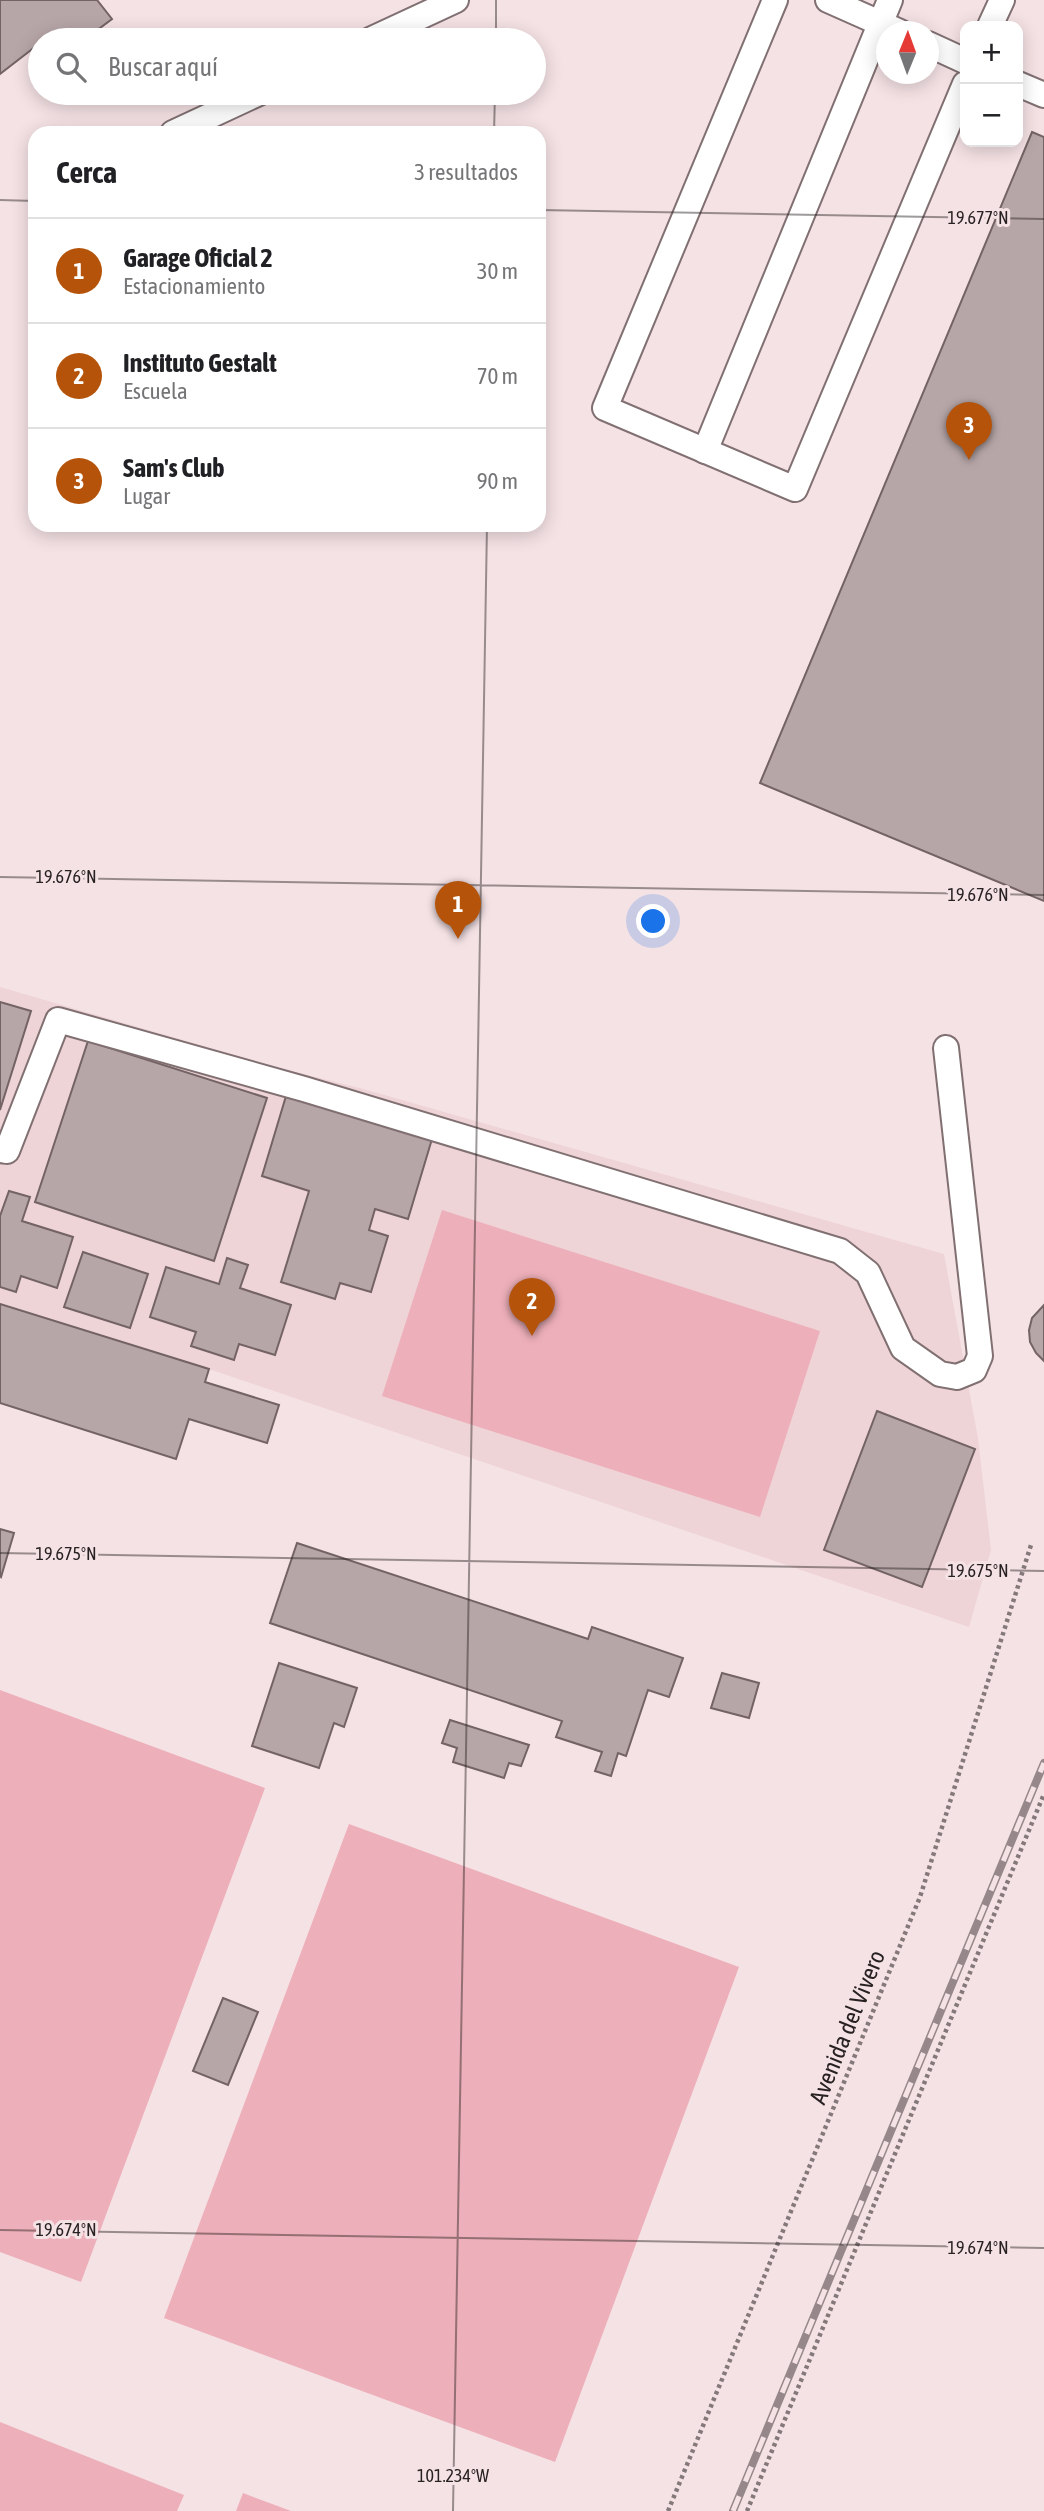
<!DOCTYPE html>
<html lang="es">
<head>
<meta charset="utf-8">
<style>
  body { margin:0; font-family:"Asap Condensed",sans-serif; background:#f6f6f6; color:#202124 }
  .controls { position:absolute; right:21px; top:21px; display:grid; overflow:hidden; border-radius:14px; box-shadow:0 4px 18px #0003 }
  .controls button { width:63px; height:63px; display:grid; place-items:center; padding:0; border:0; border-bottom:2px solid #e0e0e0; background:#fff; color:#202124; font:35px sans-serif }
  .compass { position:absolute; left:876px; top:21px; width:63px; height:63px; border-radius:50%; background:#fff; box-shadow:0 4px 18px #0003; rotate:1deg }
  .you { position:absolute; left:654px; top:922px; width:24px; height:24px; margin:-18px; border:5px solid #fff; border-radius:50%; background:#1a73e8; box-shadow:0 0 0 10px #1a73e833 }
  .badge { display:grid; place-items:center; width:46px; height:46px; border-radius:50%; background:#b45309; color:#fff; font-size:23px; font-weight:700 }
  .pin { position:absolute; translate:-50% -58px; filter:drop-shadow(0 2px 4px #0008) }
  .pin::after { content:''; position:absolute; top:37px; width:24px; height:21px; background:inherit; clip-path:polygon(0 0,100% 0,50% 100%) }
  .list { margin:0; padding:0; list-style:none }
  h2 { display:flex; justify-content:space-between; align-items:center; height:91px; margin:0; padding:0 28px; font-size:30px }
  h2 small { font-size:23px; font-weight:400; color:#757577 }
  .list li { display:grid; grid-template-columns:46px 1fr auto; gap:21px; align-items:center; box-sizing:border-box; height:105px; padding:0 28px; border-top:2px solid #e0e0e0 }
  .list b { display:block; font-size:26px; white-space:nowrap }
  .list p { margin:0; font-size:23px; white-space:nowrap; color:#757577 }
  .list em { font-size:23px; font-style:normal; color:#757577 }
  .icon { flex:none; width:38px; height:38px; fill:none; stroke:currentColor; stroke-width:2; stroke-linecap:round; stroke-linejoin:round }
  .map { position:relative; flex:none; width:1044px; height:2511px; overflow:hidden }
  .search { position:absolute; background:#fff; box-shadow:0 4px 18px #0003; left:28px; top:28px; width:518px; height:77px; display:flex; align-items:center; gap:18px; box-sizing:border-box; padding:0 24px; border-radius:38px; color:#757577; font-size:26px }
  .panel { position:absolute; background:#fff; box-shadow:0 4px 18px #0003; left:28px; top:126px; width:518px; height:406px; border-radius:21px }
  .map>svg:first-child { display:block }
</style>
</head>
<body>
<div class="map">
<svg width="1044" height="2511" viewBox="0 0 1044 2511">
  <rect width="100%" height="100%" fill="#f5e2e5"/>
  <polygon fill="#efd4d7" points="0,987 279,1068 360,1088 944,1254 978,1438 991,1550 969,1627 209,1369 0,1304"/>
  <g fill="#edafb9">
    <polygon points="442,1210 820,1331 760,1517 382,1396"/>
    <polygon points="0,1690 265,1788 81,2282 0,2252"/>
    <polygon points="349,1824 739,1967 555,2462 164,2318"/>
    <polygon points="0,2422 184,2495 177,2511 0,2511"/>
    <polygon points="243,2493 291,2511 236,2511"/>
  </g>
  <g fill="#b7a6a8" stroke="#736365" stroke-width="2">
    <polygon points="0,0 97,0 112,19 84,40 58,40 51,35 40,40 40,43 0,74"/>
    <polygon points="1032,132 1044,137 1044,901 760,783"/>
    <polygon points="0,1002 31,1011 0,1110"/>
    <polygon points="88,1041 267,1098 214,1261 35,1202"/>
    <polygon points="286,1096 432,1139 408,1219 375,1209 369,1230 388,1236 371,1292 340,1283 335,1299 281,1282 309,1191 262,1176"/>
    <polygon points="9,1191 30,1197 22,1221 73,1237 57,1288 21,1276 16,1292 0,1287 0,1216"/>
    <polygon points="83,1252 148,1274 130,1328 64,1307"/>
    <polygon points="227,1258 248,1265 240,1288 291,1305 275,1355 239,1344 234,1360 191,1346 196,1332 150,1317 166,1267 219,1284"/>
    <polygon points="0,1304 209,1369 205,1382 279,1405 267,1443 189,1419 176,1459 0,1403"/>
    <polygon points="1044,1305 1044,1361 1036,1353 1030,1342 1029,1330 1032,1318"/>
    <polygon points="877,1411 975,1449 922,1587 824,1550"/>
    <polygon points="0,1529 14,1533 1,1577 0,1576"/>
    <polygon points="297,1543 588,1639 592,1627 683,1658 669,1697 648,1690 626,1756 618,1753 611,1776 595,1771 602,1752 556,1737 562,1721 270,1623"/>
    <polygon points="279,1663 357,1688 344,1727 334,1723 319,1768 252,1746"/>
    <polygon points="722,1673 759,1683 749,1718 711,1708"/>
    <polygon points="450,1720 529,1745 521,1766 509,1763 504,1778 453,1762 457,1748 442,1743"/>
    <polygon points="223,1998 258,2012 228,2085 193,2071"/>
  </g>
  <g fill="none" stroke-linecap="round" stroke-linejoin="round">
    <g stroke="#817072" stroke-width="28">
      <g id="service">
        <polyline points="775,0 605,408 795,489 965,84"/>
        <polyline points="828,0 900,32"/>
        <polyline points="990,26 1002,0"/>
        <polyline points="370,40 456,0"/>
        <polyline points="928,44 965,61"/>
        <polyline points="1018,84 1044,95"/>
        <polyline points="173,133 259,93"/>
        <polyline points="705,451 890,0"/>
        <polyline points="0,1150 7,1151 58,1020 304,1089 840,1251 868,1273 903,1348 940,1374 957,1377 974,1370 980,1356 946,1048"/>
      </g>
    </g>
    <g stroke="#84787a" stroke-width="4.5" stroke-dasharray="3.5 3.5" stroke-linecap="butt">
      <polyline points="668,2511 920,1897 1031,1545"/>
      <polyline points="747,2511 1044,1794"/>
    </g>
    <use href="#service" stroke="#fff" stroke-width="24"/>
    <g stroke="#96888a" stroke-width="8">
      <polyline id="rail" points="733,2511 1044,1763"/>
    </g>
    <use href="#rail" stroke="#f5e2e5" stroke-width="5" stroke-dasharray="16" stroke-linecap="butt"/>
  </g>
  <path fill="none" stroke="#282122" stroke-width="2" stroke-opacity="0.45" d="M496 40V0M494 133 495 93M0 200 35 201M539 210 1044 219M0 877 1044 895M0 1553 1044 1571M0 2230 1044 2248M453 2511 487 525"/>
  <g text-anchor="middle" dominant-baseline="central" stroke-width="6" stroke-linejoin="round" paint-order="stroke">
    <g font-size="24" fill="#282122" stroke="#f5e2e5">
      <text transform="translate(847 2027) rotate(-68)">Avenida del Vivero</text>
    </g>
  </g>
  <g font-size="18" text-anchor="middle" fill="#282122" stroke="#f5e2e5" stroke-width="6" stroke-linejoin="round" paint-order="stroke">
    <text x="978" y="224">19.677°N</text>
    <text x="66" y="883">19.676°N</text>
    <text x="978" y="901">19.676°N</text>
    <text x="66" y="1560">19.675°N</text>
    <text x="978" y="1577">19.675°N</text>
    <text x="66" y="2236">19.674°N</text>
    <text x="978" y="2254">19.674°N</text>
    <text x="453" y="2482">101.234°W</text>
  </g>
</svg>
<div class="controls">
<button>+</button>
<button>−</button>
</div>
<svg class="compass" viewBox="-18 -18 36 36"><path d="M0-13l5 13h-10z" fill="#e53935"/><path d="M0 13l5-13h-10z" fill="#757577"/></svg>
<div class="you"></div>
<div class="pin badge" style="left:458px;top:939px">1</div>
<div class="pin badge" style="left:532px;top:1336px">2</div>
<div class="pin badge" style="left:969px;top:460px">3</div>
<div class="search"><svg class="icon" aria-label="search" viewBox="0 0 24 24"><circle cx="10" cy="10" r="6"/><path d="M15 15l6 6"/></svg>Buscar aquí</div>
<section class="panel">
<h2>Cerca<small>3 resultados</small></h2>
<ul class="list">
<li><span class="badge">1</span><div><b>Garage Oficial 2</b><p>Estacionamiento</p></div><em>30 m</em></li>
<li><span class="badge">2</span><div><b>Instituto Gestalt</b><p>Escuela</p></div><em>70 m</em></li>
<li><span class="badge">3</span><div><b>Sam's Club</b><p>Lugar</p></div><em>90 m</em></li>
</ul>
</section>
</div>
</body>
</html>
